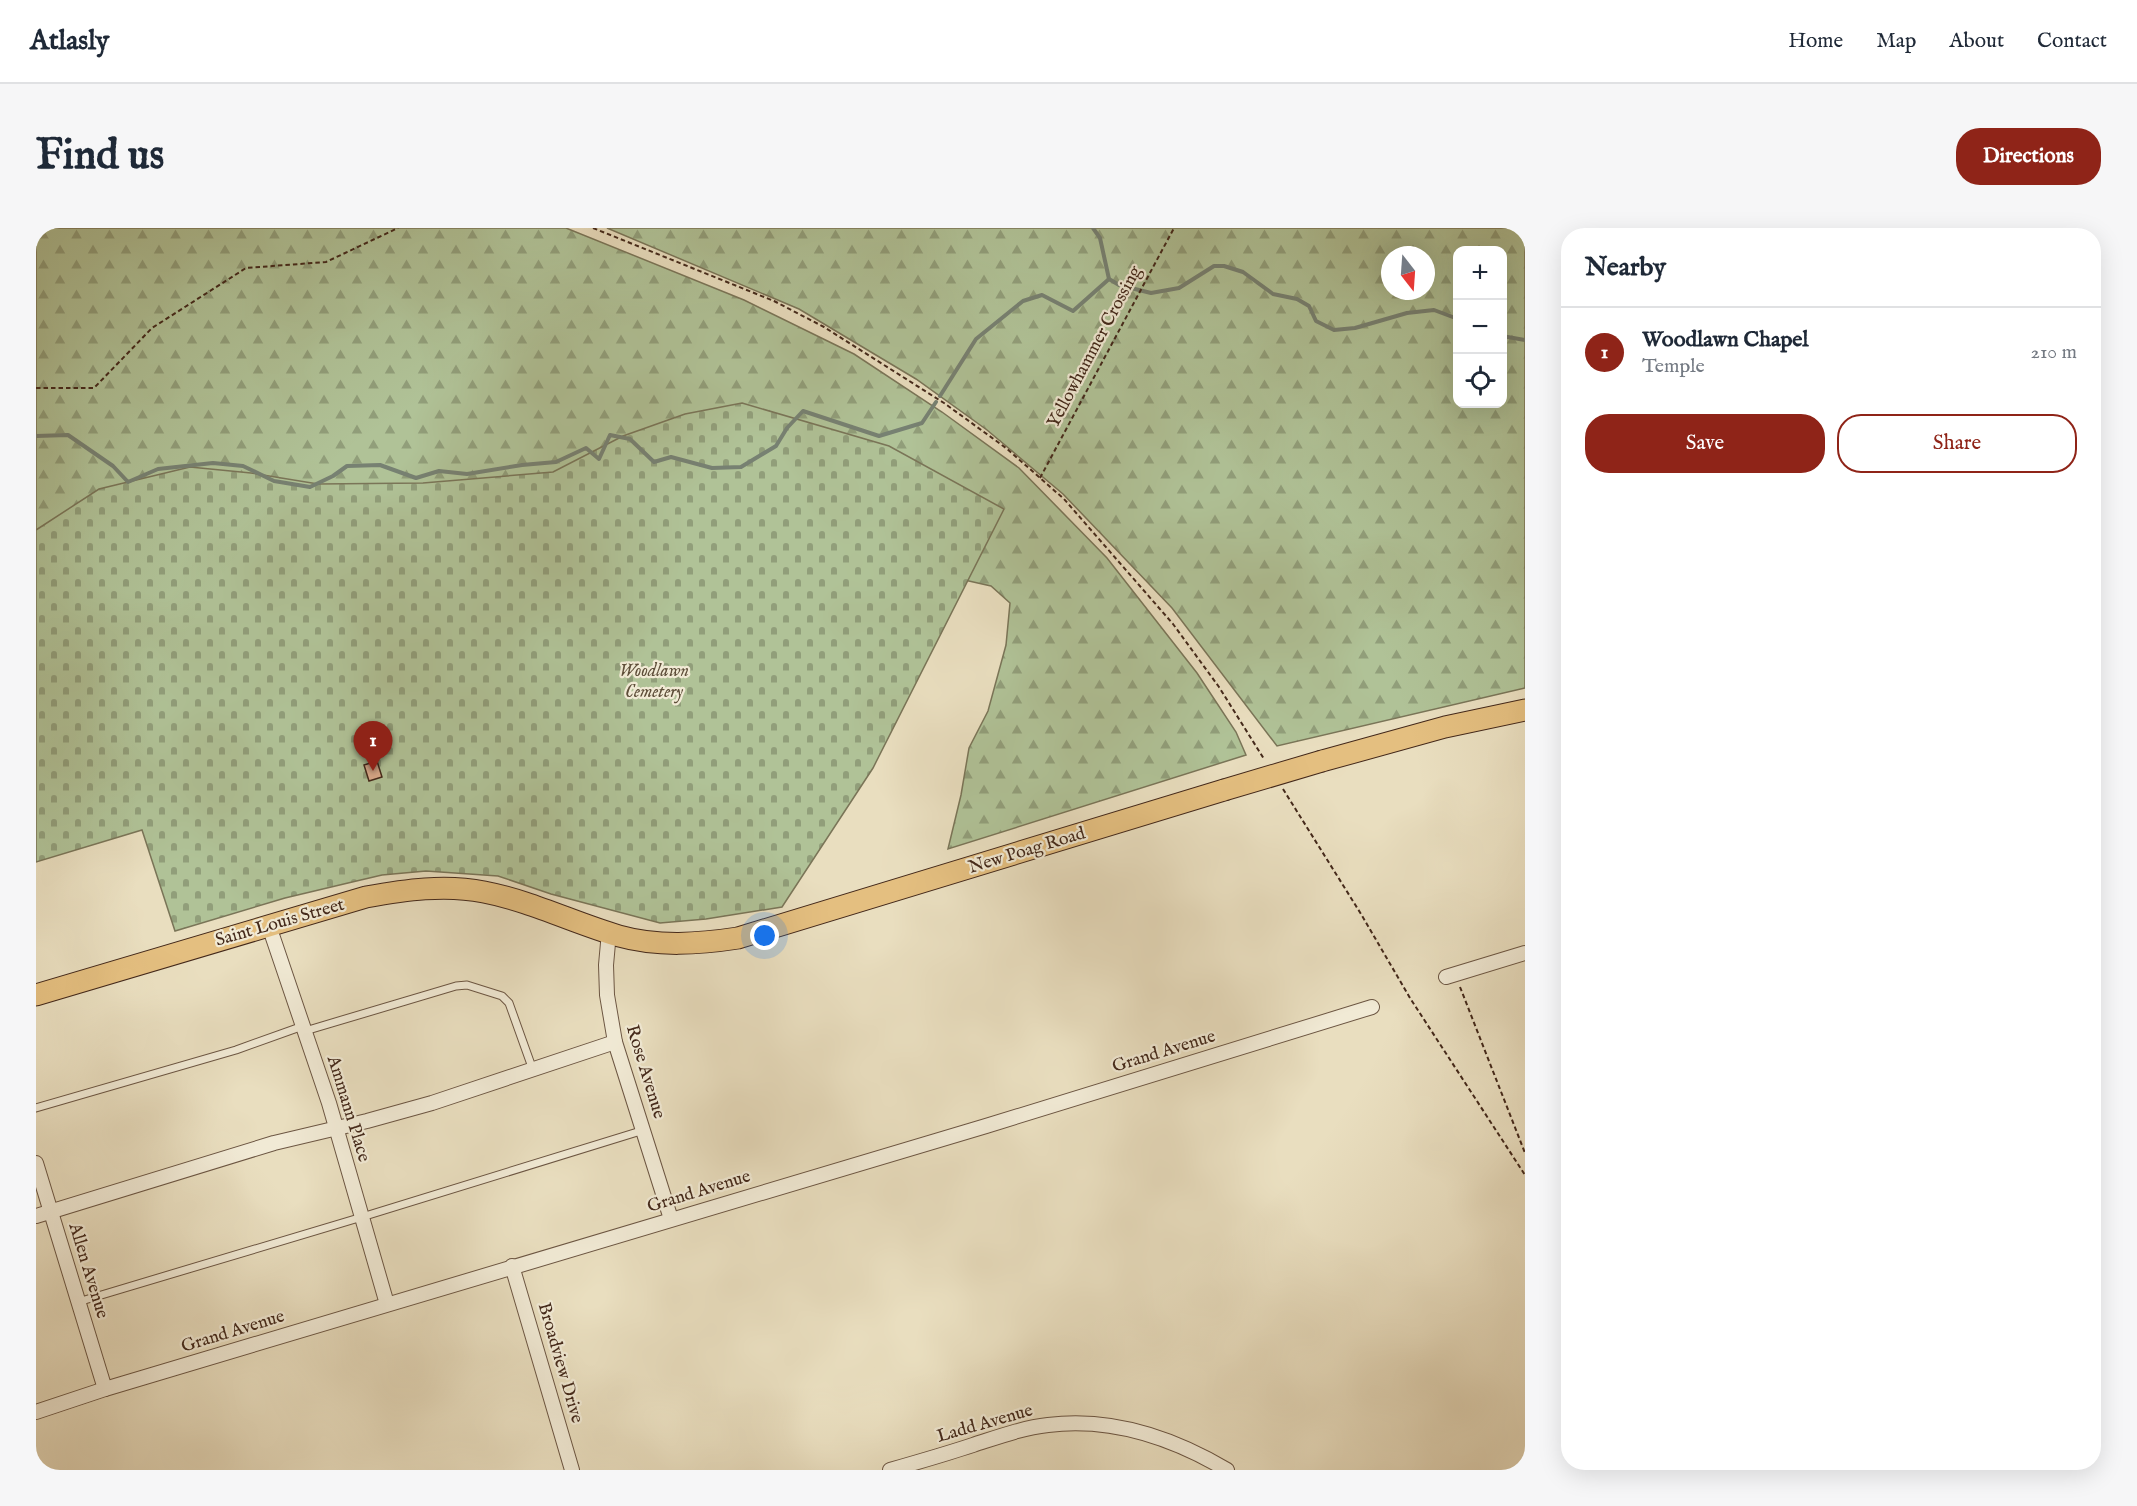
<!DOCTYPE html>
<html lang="en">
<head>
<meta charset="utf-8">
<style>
  body { margin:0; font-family:"IM FELL English",serif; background:#f6f6f7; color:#1f2937 }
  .controls { position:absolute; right:18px; top:18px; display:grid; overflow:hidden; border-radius:12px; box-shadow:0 6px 24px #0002 }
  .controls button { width:54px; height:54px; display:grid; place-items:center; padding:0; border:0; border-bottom:2px solid #e0e1e3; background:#fff; color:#1f2937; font:30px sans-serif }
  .compass { position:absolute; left:1345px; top:18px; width:54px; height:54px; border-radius:50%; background:#fff; box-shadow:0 6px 24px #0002; rotate:163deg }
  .you { position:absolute; left:729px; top:708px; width:21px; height:21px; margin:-15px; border:4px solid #fff; border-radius:50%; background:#1a73e8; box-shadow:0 0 0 9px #1a73e833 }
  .badge { display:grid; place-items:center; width:39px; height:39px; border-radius:50%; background:#8f2418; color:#fff; font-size:20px; font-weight:700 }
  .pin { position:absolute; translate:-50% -50px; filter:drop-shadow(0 2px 3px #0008) }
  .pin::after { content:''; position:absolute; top:32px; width:21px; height:18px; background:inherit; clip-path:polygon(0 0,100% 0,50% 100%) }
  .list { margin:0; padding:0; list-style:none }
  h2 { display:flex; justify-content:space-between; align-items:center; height:78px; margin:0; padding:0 24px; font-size:26px }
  h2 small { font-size:20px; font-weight:400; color:#747a83 }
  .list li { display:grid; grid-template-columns:39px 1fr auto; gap:18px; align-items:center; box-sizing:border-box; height:90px; padding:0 24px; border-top:2px solid #e0e1e3 }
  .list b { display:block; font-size:22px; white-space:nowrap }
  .list p { margin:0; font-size:20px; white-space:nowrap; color:#747a83 }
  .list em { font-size:20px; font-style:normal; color:#747a83 }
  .actions { display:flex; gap:12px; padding:18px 24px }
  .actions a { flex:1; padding:14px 0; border:2px solid #8f2418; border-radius:24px; text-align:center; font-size:21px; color:#8f2418 }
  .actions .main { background:#8f2418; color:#fff }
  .icon { flex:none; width:33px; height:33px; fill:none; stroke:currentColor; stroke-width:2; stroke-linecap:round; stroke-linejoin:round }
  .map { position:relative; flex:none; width:1489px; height:1242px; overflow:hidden; border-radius:24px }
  header { display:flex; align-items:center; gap:36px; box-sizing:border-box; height:84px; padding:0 30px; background:#fff; border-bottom:2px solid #e0e1e3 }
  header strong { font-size:28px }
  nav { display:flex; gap:33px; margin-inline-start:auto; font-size:21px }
  .intro { display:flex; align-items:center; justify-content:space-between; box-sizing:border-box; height:144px; padding:0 36px }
  h1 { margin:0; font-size:42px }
  .button { padding:15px 27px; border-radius:24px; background:#8f2418; color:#fff; font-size:21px; font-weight:700 }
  main { display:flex; gap:36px; padding:0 36px }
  aside { flex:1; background:#fff; border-radius:24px; box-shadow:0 6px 24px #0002 }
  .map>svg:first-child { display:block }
</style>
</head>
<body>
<header>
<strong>Atlasly</strong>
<nav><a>Home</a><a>Map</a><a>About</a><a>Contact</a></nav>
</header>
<div class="intro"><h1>Find us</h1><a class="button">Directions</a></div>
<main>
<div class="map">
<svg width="1489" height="1242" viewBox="0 0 1489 1242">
  <defs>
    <pattern id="forest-firs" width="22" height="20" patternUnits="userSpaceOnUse" patternTransform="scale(1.5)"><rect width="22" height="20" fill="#b0c297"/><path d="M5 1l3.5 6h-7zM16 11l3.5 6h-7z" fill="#919e7a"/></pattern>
    <pattern id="cemetery-stones" width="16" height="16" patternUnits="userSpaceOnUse" patternTransform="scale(1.5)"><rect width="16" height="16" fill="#b0c297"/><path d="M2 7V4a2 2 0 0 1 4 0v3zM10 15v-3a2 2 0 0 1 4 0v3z" fill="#919e7a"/></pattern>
  </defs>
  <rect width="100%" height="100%" fill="#e9debf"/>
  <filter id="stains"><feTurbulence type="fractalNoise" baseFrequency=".00333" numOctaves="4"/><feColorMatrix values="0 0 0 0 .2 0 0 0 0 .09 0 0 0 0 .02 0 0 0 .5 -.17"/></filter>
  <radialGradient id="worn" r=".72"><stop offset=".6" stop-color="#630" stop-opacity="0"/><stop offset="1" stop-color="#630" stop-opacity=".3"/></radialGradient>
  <g fill="url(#forest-firs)" stroke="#7a7558" stroke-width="1.5" fill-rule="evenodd">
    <polygon points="0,0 530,0 708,72 818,126 906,184 983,240 1071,330 1161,445 1200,504 1210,527 912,621 925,567 933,520 952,483 970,417 974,375 955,358 924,351 0,417"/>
    <path d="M571 0H1489V460L1241 518 1136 380 1027 266 951 202 880 151 763 81ZM1422 22H1466V176H1422ZM1354 27H1390V63H1354Z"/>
  </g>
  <polygon fill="url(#cemetery-stones)" stroke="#7a7558" stroke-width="1.5" points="706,175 853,218 968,281 837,540 746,679 670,691 624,695 515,666 462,648 390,643 346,647 312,655 249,670 139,703 106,602 0,634 0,302 63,261 154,239 215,245 282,256 387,255 517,244 587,208 649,186"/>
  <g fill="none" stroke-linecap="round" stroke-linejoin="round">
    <g stroke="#778172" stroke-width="4">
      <polyline points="1057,0 1064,10 1073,51 1083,57 1115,65 1143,60 1178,38 1188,38 1207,44 1237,66 1261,71 1273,78 1280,93 1298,102 1319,100 1371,85 1398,82 1422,91"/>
      <polyline points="1466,108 1489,112"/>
      <polyline points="904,168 940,111 987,73 1006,67 1037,83 1073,51"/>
      <polyline points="0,208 32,207 77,238 92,254 122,241 177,235 207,238 238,253 274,259 297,248 311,238 344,237 380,250 403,243 431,246 486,237 520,234 550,220 563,231 574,207 594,211 618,234 635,229 676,240 705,239 740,218 751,200 767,183 843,208 886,195 900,174"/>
    </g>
  </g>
  <polygon fill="#ddac8d" stroke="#43281a" stroke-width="1.5" points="341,533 346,549 333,553 328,537"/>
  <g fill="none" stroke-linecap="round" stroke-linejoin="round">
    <g stroke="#6c5643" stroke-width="9">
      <g id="lane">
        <polyline points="269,803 420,758 431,757 466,768 473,775 497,842"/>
        <polyline points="0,880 200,822 267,798"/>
        <polyline points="42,1074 326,989 608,902"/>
      </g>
    </g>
    <g stroke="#6c5643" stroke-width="16">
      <g id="street">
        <polyline points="233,698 293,875 351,1076"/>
        <polyline points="573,704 570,737 571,767 579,814 635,991"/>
        <polyline points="1410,749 1489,725"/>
        <polyline points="0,935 69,1161"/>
        <polyline points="0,988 238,915 331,893 396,875 579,814"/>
        <polyline points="476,1038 536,1242"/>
        <polyline points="0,1184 69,1161 950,898 1336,779"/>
        <path d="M854 1242C882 1234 910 1226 937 1217 962 1209 986 1200 1012 1197 1076 1189 1137 1210 1191 1242"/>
      </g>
    </g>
    <g stroke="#43281a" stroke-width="23">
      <g id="primary">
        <polyline points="1286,533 1409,499 1489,482"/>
        <path d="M0 767 330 669C369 662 409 656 448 664 495 673 538 695 583 708 622 719 663 716 702 710L1188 562"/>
      </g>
    </g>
    <g stroke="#43281a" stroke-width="2" stroke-dasharray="4.5 3" stroke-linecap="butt">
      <polyline points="557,0 738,73 788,99 908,175 970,220 1028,271 1137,396 1183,459 1228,531"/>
      <polyline points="0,160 58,160 116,100 210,40 290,34 362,0"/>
      <polyline points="1004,250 1138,0"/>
      <polyline points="1247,561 1325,686 1374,770 1489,947"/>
      <polyline points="1424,759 1489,925"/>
    </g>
    <use href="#lane" stroke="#f1ead5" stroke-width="7"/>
    <use href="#street" stroke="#f1ead5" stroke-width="14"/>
    <use href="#primary" stroke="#e4bf80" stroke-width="21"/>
    <g stroke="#43281a" stroke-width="23" stroke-linecap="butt">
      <polyline id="primary-bridge" points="1188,562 1286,533"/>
    </g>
    <use href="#primary-bridge" stroke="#e4bf80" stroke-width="21"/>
  </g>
  <g text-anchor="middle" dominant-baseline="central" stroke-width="4.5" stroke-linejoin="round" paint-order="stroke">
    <g font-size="18" fill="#43281a" stroke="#f1ead5">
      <text transform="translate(1059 119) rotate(-62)">Yellowhammer Crossing</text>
      <text transform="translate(991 623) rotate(-17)">New Poag Road</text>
      <text transform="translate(244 695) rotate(-16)">Saint Louis Street</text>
      <text transform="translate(1128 824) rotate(-17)">Grand Avenue</text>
      <text transform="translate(609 844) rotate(73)">Rose Avenue</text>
      <text transform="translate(312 881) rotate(73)">Ammann Place</text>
      <text transform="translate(663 964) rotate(-17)">Grand Avenue</text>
      <text transform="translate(52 1043) rotate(73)">Allen Avenue</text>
      <text transform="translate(197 1104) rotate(-17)">Grand Avenue</text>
      <text transform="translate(524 1135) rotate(74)">Broadview Drive</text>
      <text transform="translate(949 1196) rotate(-16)">Ladd Avenue</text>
    </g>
    <g font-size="18" font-style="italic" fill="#5e4e39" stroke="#f1ead5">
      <text x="618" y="443">Woodlawn<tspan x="618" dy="21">Cemetery</tspan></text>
    </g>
  </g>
  <rect width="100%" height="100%" filter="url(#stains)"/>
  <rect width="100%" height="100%" fill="url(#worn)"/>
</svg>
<div class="controls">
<button>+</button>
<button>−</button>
<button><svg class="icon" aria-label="locate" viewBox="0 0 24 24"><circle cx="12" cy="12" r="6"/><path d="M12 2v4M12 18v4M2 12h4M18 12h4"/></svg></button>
</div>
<svg class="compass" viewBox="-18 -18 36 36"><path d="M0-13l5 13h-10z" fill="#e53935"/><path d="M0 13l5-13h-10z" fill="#747a83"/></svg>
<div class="you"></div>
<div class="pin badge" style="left:337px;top:543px">1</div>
</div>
<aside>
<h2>Nearby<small></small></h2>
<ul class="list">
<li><span class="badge">1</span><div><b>Woodlawn Chapel</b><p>Temple</p></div><em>210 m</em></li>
</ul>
<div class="actions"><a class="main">Save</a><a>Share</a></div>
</aside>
</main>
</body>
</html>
